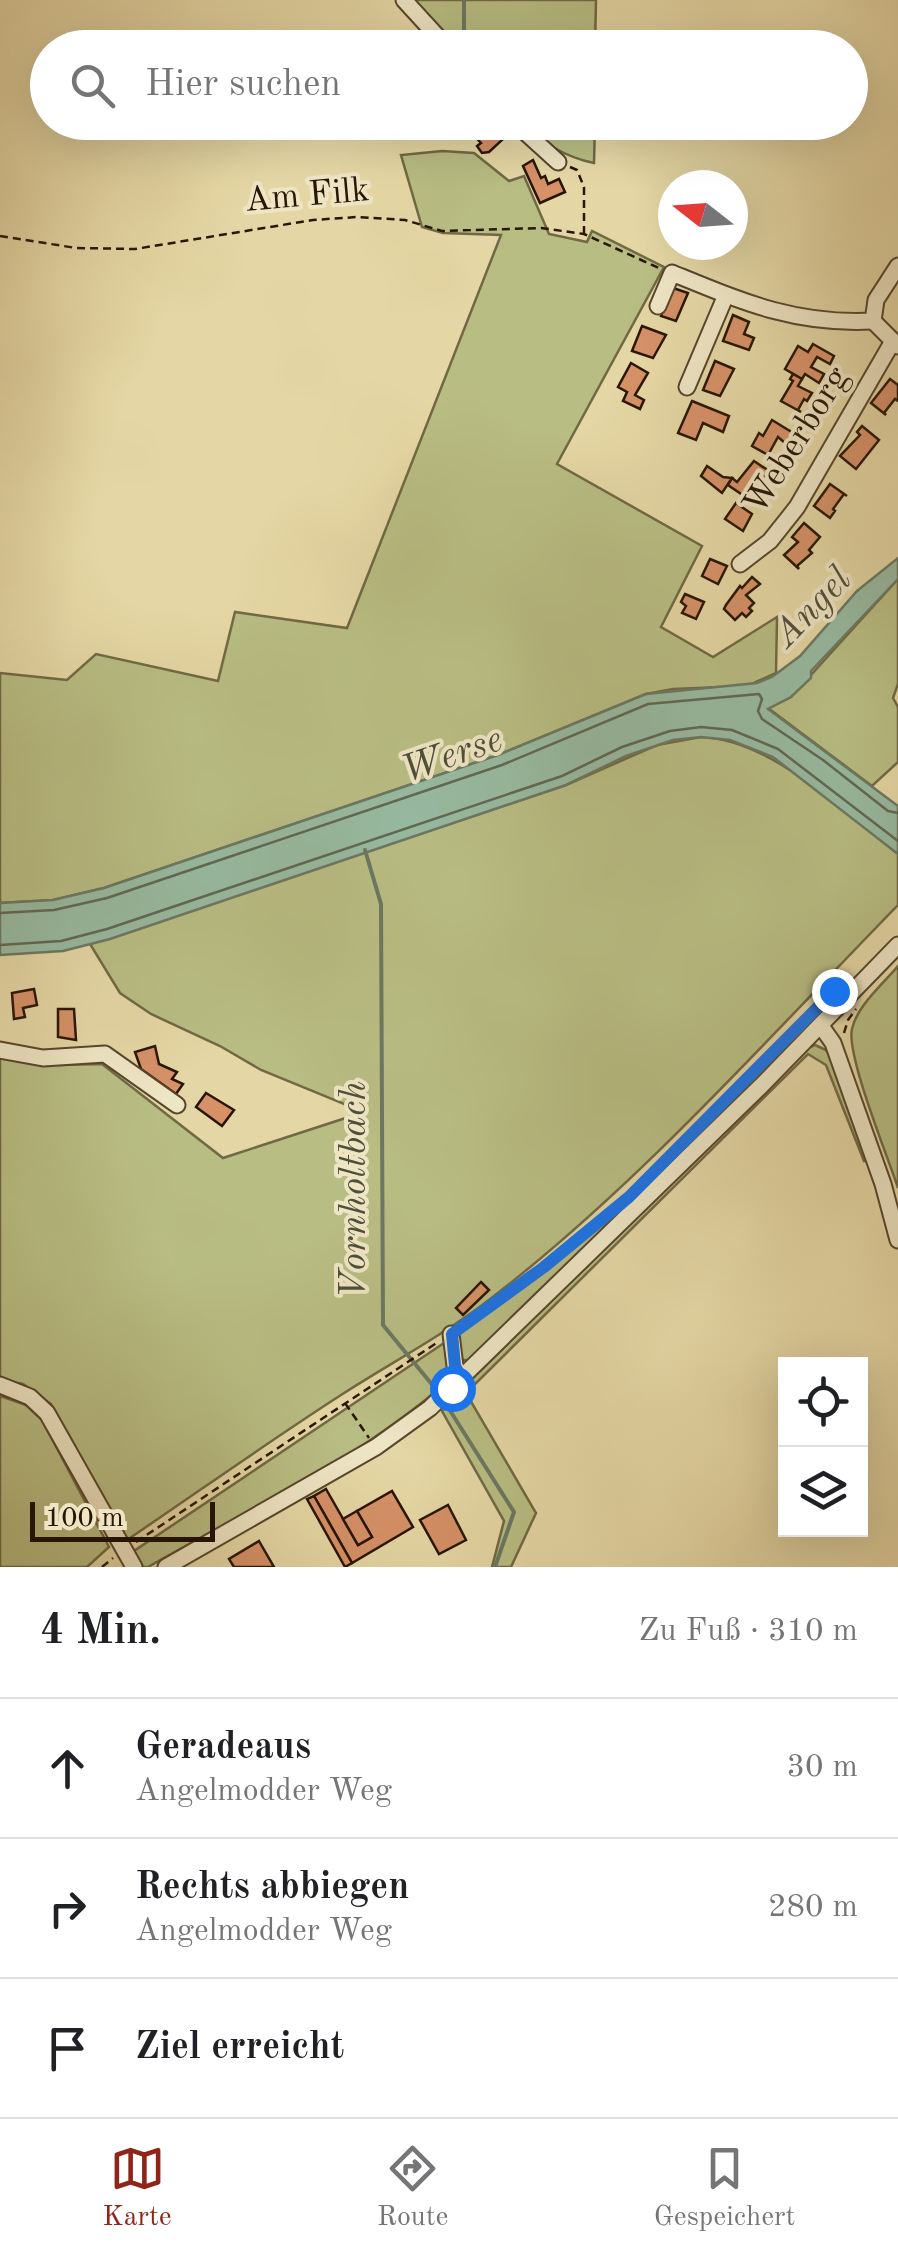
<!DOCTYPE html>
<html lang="de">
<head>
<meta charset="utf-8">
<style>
  body { margin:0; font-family:"Old Standard TT",serif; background:#f6f6f6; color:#202124 }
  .controls { position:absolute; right:30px; bottom:30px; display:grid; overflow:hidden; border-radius:0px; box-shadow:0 10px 40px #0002 }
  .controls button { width:90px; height:90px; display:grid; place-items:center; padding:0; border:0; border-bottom:2px solid #e0e0e0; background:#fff; color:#202124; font:50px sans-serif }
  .compass { position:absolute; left:658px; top:170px; width:90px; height:90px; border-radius:50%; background:#fff; box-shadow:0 10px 40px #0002; rotate:287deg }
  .scale { position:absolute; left:30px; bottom:25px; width:185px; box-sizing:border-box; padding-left:10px; border:5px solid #281503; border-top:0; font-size:28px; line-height:35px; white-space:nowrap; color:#281503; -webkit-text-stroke:8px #eee5c4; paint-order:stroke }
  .stop { position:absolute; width:30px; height:30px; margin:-22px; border:8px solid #1a73e8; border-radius:50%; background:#fff }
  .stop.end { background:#1a73e8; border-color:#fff; box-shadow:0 2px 10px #0008 }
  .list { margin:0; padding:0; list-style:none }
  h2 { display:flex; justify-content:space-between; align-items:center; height:130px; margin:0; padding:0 40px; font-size:42px }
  h2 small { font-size:32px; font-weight:400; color:#757577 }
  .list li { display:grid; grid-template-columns:65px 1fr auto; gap:30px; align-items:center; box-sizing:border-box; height:140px; padding:0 40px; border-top:2px solid #e0e0e0 }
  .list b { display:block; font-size:38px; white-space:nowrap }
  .list p { margin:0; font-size:32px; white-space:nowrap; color:#757577 }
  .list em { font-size:32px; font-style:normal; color:#757577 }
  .icon { flex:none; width:55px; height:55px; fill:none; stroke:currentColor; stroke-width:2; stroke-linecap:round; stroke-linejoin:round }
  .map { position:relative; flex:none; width:898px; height:1567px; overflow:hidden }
  .search { position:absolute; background:#fff; box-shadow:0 10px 40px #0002; left:30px; right:30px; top:30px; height:110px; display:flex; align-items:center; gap:25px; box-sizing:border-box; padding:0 35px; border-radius:55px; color:#757577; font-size:38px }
  .sheet { height:550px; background:#fff }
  nav { display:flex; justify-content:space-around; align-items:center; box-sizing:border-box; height:140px; border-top:2px solid #e0e0e0; background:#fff; font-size:28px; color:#757577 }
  nav a { display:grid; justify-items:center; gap:5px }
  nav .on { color:#8f2418 }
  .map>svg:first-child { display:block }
</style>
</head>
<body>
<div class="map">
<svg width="898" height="1567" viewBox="0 0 898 1567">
  <rect width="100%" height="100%" fill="#e5d7a5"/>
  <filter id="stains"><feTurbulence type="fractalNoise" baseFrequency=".002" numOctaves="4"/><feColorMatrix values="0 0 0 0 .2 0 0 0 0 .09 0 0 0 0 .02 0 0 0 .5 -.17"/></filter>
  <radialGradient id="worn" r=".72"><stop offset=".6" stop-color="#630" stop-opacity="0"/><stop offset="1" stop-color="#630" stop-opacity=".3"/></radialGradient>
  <g fill="#b8bd83" stroke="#706943" stroke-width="2.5">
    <polygon points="411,0 596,0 595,47 454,47"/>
    <path d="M522 123H595L594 163C564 157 544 143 522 123Z"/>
    <polygon points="442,151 474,153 509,181 524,176 549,234 587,242 592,231 664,267 557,464 702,546 661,627 713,657 777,617 776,673 747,686 673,689 646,694 498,755 104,888 53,900 0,903 0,673 67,680 96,654 218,681 235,612 347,628 501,235 443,233 422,227 401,155"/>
    <polygon points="898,579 898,684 893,698 898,707 898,762 872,786 768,708 791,697"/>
    <path d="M701 737C771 739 844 812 898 854V905C768 1038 641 1182 494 1296 446 1334 392 1362 341 1395 268 1442 198 1492 127 1540L119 1533 51 1404 23 1384 0 1380V1057L59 1065 102 1064 223 1158 364 1112 261 1070 220 1046 151 1014 120 993 90 944 566 785 657 745Z"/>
    <path d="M898 966V1188C888 1157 846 1055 852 1029 857 1006 882 985 898 966Z"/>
    <path d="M834 995 836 999 813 1024 476 1360H458L457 1333C599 1239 715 1115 834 995Z"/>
    <polygon points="815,1045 826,1050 833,1060 869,1160 864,1161 826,1065 808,1054 466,1393 536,1513 511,1567 492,1567 504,1521 442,1411 465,1394 462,1389 805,1049"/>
    <path d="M447 1341 449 1380C360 1459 251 1509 148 1567H143L134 1551Z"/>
    <polygon points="0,1396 26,1405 42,1420 109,1547 87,1567 0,1567"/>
  </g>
  <polygon fill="#97baa1" stroke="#6b7862" stroke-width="2.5" points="898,558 898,579 811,671 811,678 791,697 768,709 898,806 898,854 773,757 730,740 701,737 673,740 626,756 566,785 110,939 63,951 0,955 0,903 53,900 104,888 498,755 646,694 757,683 772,677 800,656 857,591"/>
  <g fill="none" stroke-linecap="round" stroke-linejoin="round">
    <g stroke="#606852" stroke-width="2.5">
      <polyline points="0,913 54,910 107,898 502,765 648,704 759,694 762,699 758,711 762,719 823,760 888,811 898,813"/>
      <polyline points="0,945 61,941 107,929 562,776 622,747 670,731 701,727 732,730 778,749 898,841"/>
    </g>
    <g stroke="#6b7862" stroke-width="4">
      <polyline points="464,0 464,41"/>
      <polyline points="365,850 381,904 383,1325 439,1393"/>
      <polyline points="444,1401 514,1512 495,1567"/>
    </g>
  </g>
  <g fill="#d69167" stroke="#281503" stroke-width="2.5">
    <polygon points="483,122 491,128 487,132 489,135 494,131 502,140 489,152 482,153 477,146 481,143 470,131"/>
    <polygon points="533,160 541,178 545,176 548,184 559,179 565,192 540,203 523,166"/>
    <polygon points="670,287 688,293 676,321 661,316"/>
    <polygon points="733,315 749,322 744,334 754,338 749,350 723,341"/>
    <polygon points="642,326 666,335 653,358 632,351"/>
    <polygon points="813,344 834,356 830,364 817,357 811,367 824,374 819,383 805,374 802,379 785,369 798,346 808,352"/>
    <polygon points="715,361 734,369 720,396 703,390"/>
    <polygon points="631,363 648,373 635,395 644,400 640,409 623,401 627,392 618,387"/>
    <polygon points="793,374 802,379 798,386 812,393 807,401 804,399 798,410 801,412 781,401 793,381 790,379"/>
    <polygon points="890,379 898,385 898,401 895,399 884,413 886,415 871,403"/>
    <polygon points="692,401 729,416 723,432 703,423 696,440 678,433"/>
    <polygon points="772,420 798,436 791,448 778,437 768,455 752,446 759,433 763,436"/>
    <polygon points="862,426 879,440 856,469 840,456 860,435 857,432"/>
    <polygon points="754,461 769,471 755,489 750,486 744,496 728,485 732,478 737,482"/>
    <polygon points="707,466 723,477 732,478 722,493 701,476"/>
    <polygon points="830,484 847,496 844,494 833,509 835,511 830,518 814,506"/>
    <polygon points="736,503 752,514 743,531 725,519"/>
    <polygon points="804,523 820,537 809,550 812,553 797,566 799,569 784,555 798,542 792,537"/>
    <polygon points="710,559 727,566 718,584 702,576"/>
    <polygon points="752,577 760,584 746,595 754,603 749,608 752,611 746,617 742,613 735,620 724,609 726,605 740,586 742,588"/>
    <polygon points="685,594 704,602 696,619 682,613 686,606 681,602"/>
    <polygon points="34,989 37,1005 23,1008 25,1017 14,1019 12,993"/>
    <polygon points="58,1009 74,1009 76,1040 58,1037"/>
    <polygon points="155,1046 159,1064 177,1072 172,1079 183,1084 176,1094 141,1069 135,1052"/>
    <polygon points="206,1093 234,1110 222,1126 196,1107"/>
    <polygon points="481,1282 489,1290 463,1315 456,1308"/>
    <polygon points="326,1489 358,1545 372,1537 357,1511 392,1491 413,1527 352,1563 314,1496"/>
    <polygon points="314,1496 352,1563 345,1567 307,1499"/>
    <polygon points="448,1505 466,1540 439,1554 420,1520"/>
    <polygon points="357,1511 372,1537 358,1545 343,1519"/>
    <polygon points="259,1541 274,1567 234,1567 229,1559"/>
  </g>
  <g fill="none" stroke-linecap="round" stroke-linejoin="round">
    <g stroke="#57462c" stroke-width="19">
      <g id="minor">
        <polyline points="404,0 448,48"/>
        <polyline points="514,122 558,162"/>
        <polyline points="898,266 876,300 873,321 898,346"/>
        <path d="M658 306 672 273C743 302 795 325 873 321"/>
        <polyline points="687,387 726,295"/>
        <polyline points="740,564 770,541 797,507 893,341"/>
        <polyline points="821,1026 833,1043 883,1184 898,1240"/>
        <polyline points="0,1050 43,1058 105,1054 177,1105"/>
        <polyline points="451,1334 455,1366 462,1379"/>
        <polyline points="0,1385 30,1397 47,1413 134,1567"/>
        <polyline points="166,1567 376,1447 430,1408 761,1086 898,945"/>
      </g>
    </g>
    <g stroke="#281503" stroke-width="2.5" stroke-dasharray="8 5" stroke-linecap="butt">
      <polyline points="570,167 577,170 584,187 584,233"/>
      <polyline points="0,236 76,248 135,249 313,220 357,217 405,220 442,231 541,228 584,234 661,269"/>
      <polyline points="844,1033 848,1020 856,1009"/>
      <polyline points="461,1327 544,1267 610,1213"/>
      <polyline points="345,1403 369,1438"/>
      <polyline points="136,1542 438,1342"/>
      <polyline points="102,1567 113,1558"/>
    </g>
    <use href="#minor" stroke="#eee5c4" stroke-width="15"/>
  </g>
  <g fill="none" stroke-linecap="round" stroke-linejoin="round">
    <polyline stroke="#1a73e8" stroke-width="12" points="452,1388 462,1379 455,1366 452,1334 544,1267 629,1197 834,991"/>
  </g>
  <g text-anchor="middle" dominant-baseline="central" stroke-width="8" stroke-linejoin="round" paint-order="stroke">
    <g font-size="35" fill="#281503" stroke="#eee5c4">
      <text transform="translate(307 196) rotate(-5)">Am Filk</text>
      <text transform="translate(797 441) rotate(-58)">Weberborg</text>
    </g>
    <g font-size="38" font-style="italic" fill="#4f4f3a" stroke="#eee5c4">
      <text transform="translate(813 608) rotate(-46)">Angel</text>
      <text transform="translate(452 756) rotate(-19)">Werse</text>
      <text transform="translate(355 1190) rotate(-90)">Vornholtbach</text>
    </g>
  </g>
  <rect width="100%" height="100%" filter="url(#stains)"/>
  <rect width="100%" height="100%" fill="url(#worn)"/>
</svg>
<div class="controls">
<button><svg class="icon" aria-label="locate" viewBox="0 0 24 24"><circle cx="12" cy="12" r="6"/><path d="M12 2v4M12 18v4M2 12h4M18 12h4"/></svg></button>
<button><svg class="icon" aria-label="layers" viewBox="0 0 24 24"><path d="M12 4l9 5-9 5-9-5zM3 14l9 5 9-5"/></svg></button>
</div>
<svg class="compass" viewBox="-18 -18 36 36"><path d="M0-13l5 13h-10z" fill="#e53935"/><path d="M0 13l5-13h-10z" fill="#757577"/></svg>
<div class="scale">100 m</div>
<div class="stop" style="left:452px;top:1388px"></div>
<div class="stop end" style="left:834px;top:991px"></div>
<div class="search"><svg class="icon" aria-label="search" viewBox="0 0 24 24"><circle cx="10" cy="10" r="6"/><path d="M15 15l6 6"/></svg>Hier suchen</div>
</div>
<section class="sheet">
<h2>4 Min.<small>Zu Fuß · 310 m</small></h2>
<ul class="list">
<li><svg class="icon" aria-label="ahead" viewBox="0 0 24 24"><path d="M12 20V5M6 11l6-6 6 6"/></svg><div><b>Geradeaus</b><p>Angelmodder Weg</p></div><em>30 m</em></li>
<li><svg class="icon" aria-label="right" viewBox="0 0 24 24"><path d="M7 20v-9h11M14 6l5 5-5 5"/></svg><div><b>Rechts abbiegen</b><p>Angelmodder Weg</p></div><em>280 m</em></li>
<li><svg class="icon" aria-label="arrive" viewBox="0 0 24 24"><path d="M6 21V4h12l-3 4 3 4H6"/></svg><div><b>Ziel erreicht</b></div></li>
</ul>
</section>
<nav>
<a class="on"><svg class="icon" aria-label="map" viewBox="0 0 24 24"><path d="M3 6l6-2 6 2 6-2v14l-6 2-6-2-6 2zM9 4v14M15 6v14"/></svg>Karte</a>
<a><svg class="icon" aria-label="directions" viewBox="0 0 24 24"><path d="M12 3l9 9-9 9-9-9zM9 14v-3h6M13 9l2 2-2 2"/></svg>Route</a>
<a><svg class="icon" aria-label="saved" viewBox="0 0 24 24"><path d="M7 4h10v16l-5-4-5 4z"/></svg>Gespeichert</a>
</nav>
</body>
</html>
